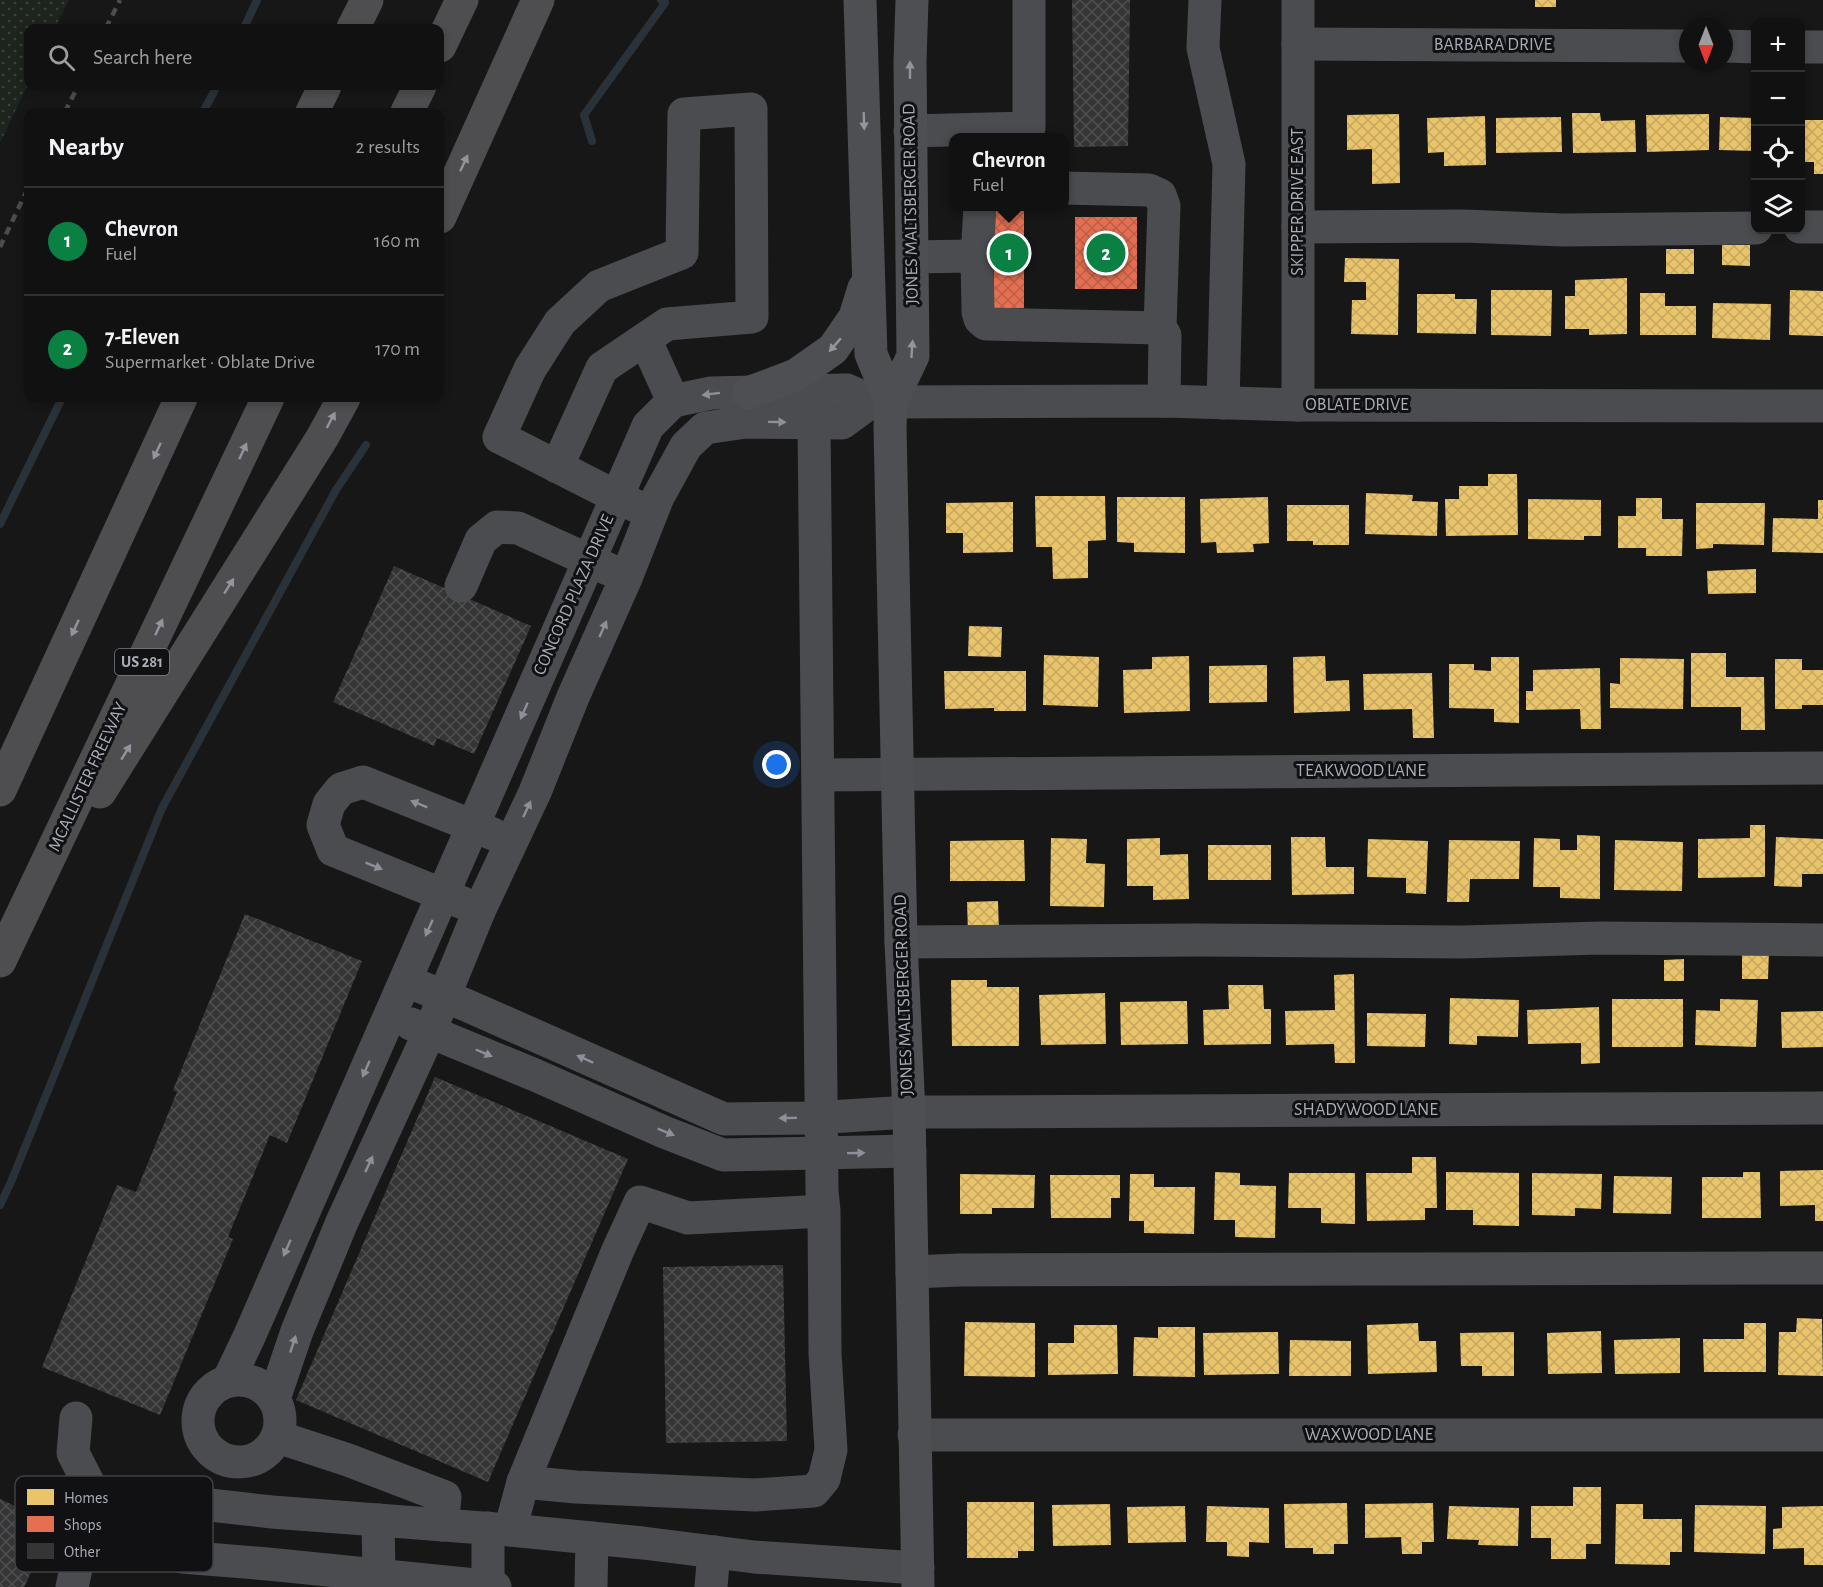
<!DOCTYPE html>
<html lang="en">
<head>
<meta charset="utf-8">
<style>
  body { margin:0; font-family:"Alegreya Sans",sans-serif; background:#1a1a1a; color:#f1f3f6 }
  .controls { position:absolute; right:18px; top:18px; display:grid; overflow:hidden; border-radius:12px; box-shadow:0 3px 9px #0003 }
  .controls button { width:54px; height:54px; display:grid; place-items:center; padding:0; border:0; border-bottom:2px solid #303131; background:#111; color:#f1f3f6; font:30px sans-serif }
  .compass { position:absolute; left:1679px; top:18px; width:54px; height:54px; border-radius:50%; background:#111; box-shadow:0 3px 9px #0003; rotate:180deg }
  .you { position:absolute; left:777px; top:765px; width:21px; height:21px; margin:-15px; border:4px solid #fff; border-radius:50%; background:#1a73e8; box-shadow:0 0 0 9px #1a73e833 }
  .badge { display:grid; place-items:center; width:39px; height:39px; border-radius:50%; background:#0b8043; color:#fff; font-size:20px; font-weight:700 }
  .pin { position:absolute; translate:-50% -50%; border:3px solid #fff; box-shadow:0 2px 6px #0006 }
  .popup { position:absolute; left:949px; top:133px; width:120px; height:78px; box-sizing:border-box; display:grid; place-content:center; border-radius:12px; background:#111; filter:drop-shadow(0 2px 4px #0005); font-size:20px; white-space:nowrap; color:#9c9d9f }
  .popup b { font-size:22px; color:#f1f3f6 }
  .popup::after { content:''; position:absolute; left:50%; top:100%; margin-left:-12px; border:12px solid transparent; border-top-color:#111 }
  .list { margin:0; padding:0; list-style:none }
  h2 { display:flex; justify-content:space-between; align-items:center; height:78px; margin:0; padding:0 24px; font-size:26px }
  h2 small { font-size:20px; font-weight:400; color:#9c9d9f }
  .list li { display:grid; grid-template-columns:39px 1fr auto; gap:18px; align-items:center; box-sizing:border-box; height:108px; padding:0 24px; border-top:2px solid #303131 }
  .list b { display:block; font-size:22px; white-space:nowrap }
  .list p { margin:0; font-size:20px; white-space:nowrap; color:#9c9d9f }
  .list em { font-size:20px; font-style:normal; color:#9c9d9f }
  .icon { flex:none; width:33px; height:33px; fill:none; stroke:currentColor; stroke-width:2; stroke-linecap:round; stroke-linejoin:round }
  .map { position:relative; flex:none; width:1823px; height:1587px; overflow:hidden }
  .search { position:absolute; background:#111; box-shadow:0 3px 9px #0003; left:24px; top:24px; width:420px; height:66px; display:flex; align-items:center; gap:15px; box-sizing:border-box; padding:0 21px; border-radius:12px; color:#9c9d9f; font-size:22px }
  .panel { position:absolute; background:#111; box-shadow:0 3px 9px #0003; left:24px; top:108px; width:420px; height:294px; border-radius:12px }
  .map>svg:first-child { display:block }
</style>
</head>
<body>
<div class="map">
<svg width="1823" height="1587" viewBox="0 0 1823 1587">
  <defs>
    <pattern id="grass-dots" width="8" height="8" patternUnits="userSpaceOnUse" patternTransform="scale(1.5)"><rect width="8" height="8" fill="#1d241e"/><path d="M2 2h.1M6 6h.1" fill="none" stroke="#3b413d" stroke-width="1.8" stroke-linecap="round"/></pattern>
    <pattern id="homes-cross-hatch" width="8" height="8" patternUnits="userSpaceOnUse" patternTransform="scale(1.5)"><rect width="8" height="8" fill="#e9c46a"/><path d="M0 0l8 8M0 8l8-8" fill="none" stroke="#c4a760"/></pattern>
    <pattern id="shops-cross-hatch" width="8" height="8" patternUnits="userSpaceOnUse" patternTransform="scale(1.5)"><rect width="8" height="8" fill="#e76f51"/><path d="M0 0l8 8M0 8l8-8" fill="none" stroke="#ba604a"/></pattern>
    <pattern id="building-cross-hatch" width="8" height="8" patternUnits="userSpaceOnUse" patternTransform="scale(1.5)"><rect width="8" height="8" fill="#353536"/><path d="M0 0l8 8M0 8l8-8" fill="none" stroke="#4f5051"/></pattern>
  </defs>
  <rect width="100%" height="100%" fill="#171717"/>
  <polygon fill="url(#grass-dots)" points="0,0 69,0 55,28 28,28 28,84 0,143"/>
  <g fill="url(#homes-cross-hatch)">
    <rect x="1535" y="0" width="21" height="7"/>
    <polygon points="1572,113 1600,113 1601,121 1635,120 1636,152 1573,153"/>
    <polygon points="1399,114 1400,183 1372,184 1372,149 1347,150 1347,115"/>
    <polygon points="1709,114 1709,150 1647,152 1646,115"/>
    <polygon points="1485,116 1486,165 1444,166 1444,152 1428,153 1427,118"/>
    <polygon points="1561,117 1562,152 1496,153 1496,118"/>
    <polygon points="1720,117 1756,118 1756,151 1719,150"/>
    <polygon points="1800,120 1823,120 1823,174 1814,174 1814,162 1800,162"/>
    <polygon points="1722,245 1750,245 1750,266 1722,265"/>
    <rect x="1666" y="249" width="28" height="25"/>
    <polygon points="1345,258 1399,259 1398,335 1351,334 1352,300 1366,300 1366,282 1344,282"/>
    <polygon points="1627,278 1627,334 1589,335 1589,329 1565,329 1565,296 1575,296 1575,280"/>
    <polygon points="1491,290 1552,290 1551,336 1491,335"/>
    <polygon points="1790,290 1823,291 1823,336 1789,335"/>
    <polygon points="1640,293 1665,293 1665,306 1696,306 1696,335 1640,335"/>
    <polygon points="1417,294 1455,294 1455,299 1477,299 1476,334 1417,333"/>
    <polygon points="1713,303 1771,304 1770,340 1712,338"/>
    <polygon points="1488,474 1517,474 1518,535 1446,536 1445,499 1459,499 1459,486 1488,486"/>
    <polygon points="1366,493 1413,495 1412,501 1438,502 1437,536 1365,534"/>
    <polygon points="1035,496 1105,496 1106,540 1088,541 1088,578 1053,579 1052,547 1036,547"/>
    <polygon points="1117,497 1185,497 1185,553 1134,552 1134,543 1117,542"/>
    <polygon points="1268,497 1269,543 1253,544 1254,552 1217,553 1216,542 1201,543 1200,499"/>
    <polygon points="1636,498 1662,498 1662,519 1683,519 1682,556 1646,556 1646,548 1618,548 1618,516 1636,516"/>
    <polygon points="1528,499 1601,500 1601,536 1584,536 1584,540 1528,539"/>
    <polygon points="1818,500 1823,500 1823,553 1772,552 1773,518 1818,519"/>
    <polygon points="1013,502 1013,552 963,553 963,533 946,533 946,503"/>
    <polygon points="1696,503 1765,503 1764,545 1713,544 1713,548 1696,549"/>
    <polygon points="1287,505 1349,505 1349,545 1313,545 1313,541 1287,541"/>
    <polygon points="1756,569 1756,593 1708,594 1707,571"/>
    <polygon points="969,626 1002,627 1001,657 968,656"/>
    <polygon points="1691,653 1726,653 1726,677 1764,677 1765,730 1741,730 1741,707 1691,707"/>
    <polygon points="1044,655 1099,657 1098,707 1043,705"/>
    <polygon points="1189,656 1190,711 1124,713 1123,670 1152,669 1152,657"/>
    <polygon points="1325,656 1326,681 1349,680 1350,711 1294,713 1293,657"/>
    <polygon points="1491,657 1519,657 1519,723 1494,722 1494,709 1449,708 1449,664 1474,664 1474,670 1491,671"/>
    <polygon points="1620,658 1684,659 1683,709 1610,708 1610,683 1620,684"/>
    <polygon points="1775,659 1802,659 1802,670 1823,670 1823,705 1802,705 1802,709 1775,709"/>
    <polygon points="1267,665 1267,702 1209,703 1209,666"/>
    <polygon points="1600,668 1601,729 1581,729 1580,709 1526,710 1526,691 1533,691 1533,670"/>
    <polygon points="944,671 1026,671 1026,711 994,711 994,708 945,709"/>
    <polygon points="1432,673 1434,738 1413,738 1412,709 1364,710 1363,674"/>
    <polygon points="1750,825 1765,825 1765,877 1698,878 1698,839 1750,838"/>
    <polygon points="1577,835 1600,836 1600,899 1560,898 1560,887 1533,887 1534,838 1560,839 1560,850 1577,850"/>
    <polygon points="1291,837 1325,837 1326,867 1354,867 1354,894 1292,895"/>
    <polygon points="1776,837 1823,839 1823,874 1802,874 1802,887 1774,886"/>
    <polygon points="1051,838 1087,839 1086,863 1105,864 1104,907 1050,906"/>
    <polygon points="1160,838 1160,855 1188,854 1189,899 1153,900 1153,886 1127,886 1127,839"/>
    <polygon points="1368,839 1428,841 1426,894 1406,893 1406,878 1367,877"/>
    <polygon points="1024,840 1025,881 950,881 950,841"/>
    <polygon points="1449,840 1520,841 1519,879 1470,879 1469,902 1447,902"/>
    <polygon points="1615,840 1683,842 1682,891 1614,890"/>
    <rect x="1208" y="845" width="63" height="35"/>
    <polygon points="998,901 999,933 968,934 967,902"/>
    <polygon points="1742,950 1769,950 1768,979 1742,979"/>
    <polygon points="1684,959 1684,981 1664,981 1664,960"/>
    <polygon points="1354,974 1355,1063 1335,1063 1334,1044 1286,1045 1285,1011 1335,1010 1334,975"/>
    <polygon points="951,980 987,980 987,987 1019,987 1019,1046 952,1046"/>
    <polygon points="1228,985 1263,985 1264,1009 1271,1009 1271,1044 1204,1045 1203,1010 1229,1009"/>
    <polygon points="1105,993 1106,1044 1041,1045 1039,995"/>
    <polygon points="1450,998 1519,1000 1518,1037 1477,1036 1477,1045 1449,1044"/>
    <rect x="1612" y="999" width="71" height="48"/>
    <polygon points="1720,999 1758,1000 1756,1047 1695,1045 1696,1010 1720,1011"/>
    <polygon points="1187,1001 1188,1044 1121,1045 1120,1002"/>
    <polygon points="1599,1007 1600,1063 1581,1064 1581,1043 1528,1044 1527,1010"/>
    <polygon points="1823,1011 1823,1047 1782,1048 1781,1012"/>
    <polygon points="1367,1013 1426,1014 1425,1047 1367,1046"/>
    <polygon points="1412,1157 1436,1157 1437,1208 1425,1208 1425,1220 1367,1221 1366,1173 1412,1173"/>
    <polygon points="1823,1170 1823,1221 1815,1221 1815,1205 1780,1206 1780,1171"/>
    <polygon points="1215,1172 1240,1173 1240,1185 1276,1186 1275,1238 1235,1237 1235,1220 1214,1220"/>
    <polygon points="1446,1172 1519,1173 1519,1226 1473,1225 1473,1210 1446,1210"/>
    <polygon points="1743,1172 1760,1172 1761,1218 1702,1218 1702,1177 1743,1177"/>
    <polygon points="1289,1173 1355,1173 1355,1224 1321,1223 1321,1208 1288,1208"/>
    <polygon points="1532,1173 1602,1174 1601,1209 1575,1208 1575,1216 1532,1215"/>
    <polygon points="960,1174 1035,1175 1034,1208 992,1208 992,1214 960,1214"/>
    <polygon points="1130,1174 1154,1174 1154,1187 1195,1187 1194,1234 1144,1233 1144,1221 1129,1221"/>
    <polygon points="1050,1175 1120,1175 1120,1198 1111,1198 1111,1218 1051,1218"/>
    <polygon points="1614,1176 1672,1177 1671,1214 1613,1213"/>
    <polygon points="1797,1318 1822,1319 1823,1376 1778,1375 1779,1332 1796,1332"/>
    <polygon points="965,1322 1035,1323 1035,1377 964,1376"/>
    <polygon points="1418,1323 1419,1341 1436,1341 1437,1372 1368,1374 1367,1325"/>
    <polygon points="1744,1323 1766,1323 1766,1372 1704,1372 1703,1339 1744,1339"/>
    <polygon points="1074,1325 1117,1325 1118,1374 1048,1375 1048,1343 1074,1343"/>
    <polygon points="1158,1327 1195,1327 1195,1377 1133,1376 1134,1337 1158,1338"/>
    <polygon points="1601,1331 1602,1373 1548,1374 1547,1333"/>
    <polygon points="1278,1332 1279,1374 1204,1375 1203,1333"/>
    <polygon points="1514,1332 1514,1376 1482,1376 1482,1366 1461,1366 1460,1333"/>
    <polygon points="1680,1338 1680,1373 1615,1374 1614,1340"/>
    <polygon points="1290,1340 1351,1341 1351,1376 1289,1376"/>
    <polygon points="1573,1487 1601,1487 1601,1544 1586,1544 1586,1559 1551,1559 1551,1538 1531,1538 1531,1506 1573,1506"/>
    <polygon points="967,1502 1034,1502 1034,1551 1018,1551 1018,1558 967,1558"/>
    <polygon points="1347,1503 1348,1544 1334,1544 1334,1554 1313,1554 1313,1548 1285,1548 1284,1504"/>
    <polygon points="1433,1503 1434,1542 1422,1542 1422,1554 1402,1554 1401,1537 1365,1538 1365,1504"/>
    <polygon points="1110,1504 1111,1545 1053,1546 1052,1505"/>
    <polygon points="1616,1504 1643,1504 1643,1519 1682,1519 1682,1552 1670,1552 1670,1565 1615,1564"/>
    <polygon points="1695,1505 1766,1506 1765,1554 1694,1552"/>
    <polygon points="1185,1506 1186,1542 1128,1543 1127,1507"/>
    <polygon points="1207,1506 1269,1508 1269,1543 1249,1542 1249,1557 1227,1556 1227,1542 1206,1542"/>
    <polygon points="1449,1506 1519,1508 1518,1546 1478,1545 1479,1540 1447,1539"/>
    <polygon points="1823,1506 1823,1565 1804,1565 1804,1548 1773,1549 1773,1529 1782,1528 1782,1507"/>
  </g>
  <g fill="url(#shops-cross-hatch)">
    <rect x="994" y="206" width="30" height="102"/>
    <rect x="1075" y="217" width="62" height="72"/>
  </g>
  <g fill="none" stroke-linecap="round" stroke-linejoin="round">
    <g stroke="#2a3239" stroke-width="8">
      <polyline points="244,28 257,0"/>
      <polyline points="203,112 217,86"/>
      <polyline points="592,141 584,115 665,3 661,0"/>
      <polyline points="0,524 62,398"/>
      <polyline points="0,1205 11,1182 162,808 336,490 366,445"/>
    </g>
  </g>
  <g fill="url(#building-cross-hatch)">
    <polygon points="1072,0 1130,0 1128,146 1074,147"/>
    <polygon points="394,566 531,626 474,754 437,738 434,746 333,702"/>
    <polygon points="245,914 362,961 287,1143 270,1135 228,1237 233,1239 160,1415 42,1367 117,1185 136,1192 177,1092 173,1090"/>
    <polygon points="435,1077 628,1159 488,1482 296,1400"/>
    <polygon points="783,1265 787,1441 666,1443 663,1267"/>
    <polygon points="0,1499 54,1524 24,1587 0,1587"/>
  </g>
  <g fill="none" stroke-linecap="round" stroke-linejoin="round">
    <g stroke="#4b4c50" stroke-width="33">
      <polyline points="1205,0 1203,48 1229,164 1223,403"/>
      <polyline points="1298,0 1298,405"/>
      <polyline points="1298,44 1688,46"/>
      <polyline points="1724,46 1756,47"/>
      <polyline points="1800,47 1823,47"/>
      <polyline points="910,131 1029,128 1029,0"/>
      <polyline points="1064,188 1149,190 1160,195 1164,206 1160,328"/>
      <polyline points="1298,227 1464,226 1564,230 1756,228"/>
      <polyline points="1800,227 1823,227"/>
      <polyline points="912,257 971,256 977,258 978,312 980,319 986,324 1160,328 1165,335 1164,401"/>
      <polyline points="977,258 980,206"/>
      <polyline points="645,339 673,401"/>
      <polyline points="814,423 822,1191 824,1211 825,1353 831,1450 824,1479 814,1491 755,1495 576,1487 523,1482 618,1250 640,1202 688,1218 824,1211"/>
      <polyline points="557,467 602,368 667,324 752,317 751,109 684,114 682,253 599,286 560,322 530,369 499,437 617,497 636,506"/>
      <polyline points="461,586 481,540 497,527 518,528 608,569"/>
      <polyline points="819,775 1823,768"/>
      <polyline points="463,903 333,850 323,825 329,804 341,789 363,782 493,834"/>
      <polyline points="901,942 1198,940 1462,942 1601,938 1823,940"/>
      <polyline points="406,981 466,1005 724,1119 813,1118 909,1112 948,1112 1823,1108"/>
      <polyline points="411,1024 535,1075 664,1132 723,1155 910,1151"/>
      <polyline points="912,1272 960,1270 1823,1268"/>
      <circle cx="239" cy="1421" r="41"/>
      <polyline points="228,1381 249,1337 648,426 673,401 711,393 847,390 872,401 891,402 1164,401 1298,405 1823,406"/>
      <polyline points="274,1399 297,1331 342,1222 430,1031 480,909 535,792 573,697 626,578 658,497 686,446 705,428 746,422 842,423 872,401"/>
      <polyline points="76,1418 73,1453 93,1492"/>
      <polyline points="914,1435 1823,1435"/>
      <polyline points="278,1437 348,1460 445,1497 442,1525"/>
      <polyline points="523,1482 510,1530 643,1543 754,1557 918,1568"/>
      <polyline points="378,1520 379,1575"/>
      <polyline points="182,1557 268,1564 495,1587"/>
      <polyline points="488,1586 488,1528"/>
      <polyline points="72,1587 93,1492 272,1512 510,1530"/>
      <polyline points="591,1587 592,1538"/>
      <polyline points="711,1587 714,1552"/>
    </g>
    <g stroke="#4d4f52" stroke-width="33">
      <polyline points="860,0 871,354 891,402"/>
      <polyline points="912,0 910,62 913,356 891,402 890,427 901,942 909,1112 918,1587"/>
      <polyline points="748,393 796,375 833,349 855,317 864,288"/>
    </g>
    <g stroke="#4e4e51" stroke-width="33">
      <polyline points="353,28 367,0"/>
      <polyline points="440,46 462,0"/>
      <polyline points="312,112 325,86"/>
      <polyline points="407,112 420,86"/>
      <polyline points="440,217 538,0"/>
      <polyline points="0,790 181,398"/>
      <polyline points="100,792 322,438 344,398"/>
      <polyline points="0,961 268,398"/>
    </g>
    <g stroke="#4b4c4f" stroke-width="4.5" stroke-dasharray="8 6" stroke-linecap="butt">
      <polyline points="106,28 120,0"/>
      <polyline points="65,112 78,86"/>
      <polyline points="0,247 28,188"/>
    </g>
  </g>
  <defs><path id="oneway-solid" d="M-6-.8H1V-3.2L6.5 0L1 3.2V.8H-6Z" transform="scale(1.5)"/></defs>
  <g fill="#91969e">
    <use href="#oneway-solid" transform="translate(910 70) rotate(-90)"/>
    <use href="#oneway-solid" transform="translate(864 121) rotate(88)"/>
    <use href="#oneway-solid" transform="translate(835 345) rotate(131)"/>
    <use href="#oneway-solid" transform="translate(912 349) rotate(-86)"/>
  </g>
  <g fill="#92959e">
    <use href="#oneway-solid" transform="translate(464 163) rotate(-65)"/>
    <use href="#oneway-solid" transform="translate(331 420) rotate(-62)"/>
    <use href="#oneway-solid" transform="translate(157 451) rotate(115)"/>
    <use href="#oneway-solid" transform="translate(243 451) rotate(-65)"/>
    <use href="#oneway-solid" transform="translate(229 586) rotate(-58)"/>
    <use href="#oneway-solid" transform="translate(159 627) rotate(-65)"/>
    <use href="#oneway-solid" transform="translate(75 628) rotate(115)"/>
    <use href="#oneway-solid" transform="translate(126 752) rotate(-58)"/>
  </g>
  <g fill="#8c9099">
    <use href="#oneway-solid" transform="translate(711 394) rotate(173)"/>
    <use href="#oneway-solid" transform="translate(777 422) rotate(1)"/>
    <use href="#oneway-solid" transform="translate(603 629) rotate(-66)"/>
    <use href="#oneway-solid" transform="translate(524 711) rotate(114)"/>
    <use href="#oneway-solid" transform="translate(419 804) rotate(-158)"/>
    <use href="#oneway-solid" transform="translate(527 809) rotate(-65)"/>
    <use href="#oneway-solid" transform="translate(374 866) rotate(22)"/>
    <use href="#oneway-solid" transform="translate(429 928) rotate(114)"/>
    <use href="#oneway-solid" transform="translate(484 1053) rotate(23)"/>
    <use href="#oneway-solid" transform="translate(585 1059) rotate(-156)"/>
    <use href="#oneway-solid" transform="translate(366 1069) rotate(114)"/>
    <use href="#oneway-solid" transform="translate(788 1118) rotate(179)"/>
    <use href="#oneway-solid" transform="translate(666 1132) rotate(22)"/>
    <use href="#oneway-solid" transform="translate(856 1153) rotate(-1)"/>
    <use href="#oneway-solid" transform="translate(369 1164) rotate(-65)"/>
    <use href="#oneway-solid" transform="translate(287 1248) rotate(114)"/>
    <use href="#oneway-solid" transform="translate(293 1344) rotate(-72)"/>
  </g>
  <g text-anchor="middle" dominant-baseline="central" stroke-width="6" stroke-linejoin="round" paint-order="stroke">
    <rect fill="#111113" stroke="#7b7e86" stroke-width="1.5" x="115" y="649" width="54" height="26" rx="4.5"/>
    <g font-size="16" font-weight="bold" fill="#a8adb8">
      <text x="142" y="662">US 281</text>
    </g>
    <g font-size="18" fill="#a8adb8" stroke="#111113">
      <text x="1493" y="45">BARBARA DRIVE</text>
      <text transform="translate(1298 202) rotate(-90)">SKIPPER DRIVE EAST</text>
      <text transform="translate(911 204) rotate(-91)">JONES MALTSBERGER ROAD</text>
      <text x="1357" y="405">OBLATE DRIVE</text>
      <text transform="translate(574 595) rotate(-66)">CONCORD PLAZA DRIVE</text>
      <text x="1361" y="771">TEAKWOOD LANE</text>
      <text transform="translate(88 777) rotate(-65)">MCALLISTER FREEWAY</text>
      <text transform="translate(904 995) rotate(-92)">JONES MALTSBERGER ROAD</text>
      <text x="1366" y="1110">SHADYWOOD LANE</text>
      <text x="1369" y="1435">WAXWOOD LANE</text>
    </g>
  </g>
  <rect x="15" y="1476" width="198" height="96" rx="9" fill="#111113" stroke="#3e4045" stroke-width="1.5"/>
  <rect x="27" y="1489" width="27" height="16" fill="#e9c46a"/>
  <rect x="27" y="1516" width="27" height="16" fill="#e76f51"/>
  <rect x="27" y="1543" width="27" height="16" fill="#353536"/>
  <g font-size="16" fill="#a8adb8">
    <text x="64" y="1503">Homes</text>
    <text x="64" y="1530">Shops</text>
    <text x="64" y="1557">Other</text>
  </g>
</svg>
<div class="controls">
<button>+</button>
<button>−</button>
<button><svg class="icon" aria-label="locate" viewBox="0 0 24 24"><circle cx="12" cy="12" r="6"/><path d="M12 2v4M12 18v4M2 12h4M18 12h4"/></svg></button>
<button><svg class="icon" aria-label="layers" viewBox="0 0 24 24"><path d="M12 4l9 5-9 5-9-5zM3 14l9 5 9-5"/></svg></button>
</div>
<svg class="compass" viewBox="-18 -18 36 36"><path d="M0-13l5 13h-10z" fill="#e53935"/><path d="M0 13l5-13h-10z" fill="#9c9d9f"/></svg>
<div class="you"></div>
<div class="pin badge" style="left:1009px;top:253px">1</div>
<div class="popup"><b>Chevron</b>Fuel</div>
<div class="pin badge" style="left:1106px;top:253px">2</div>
<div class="search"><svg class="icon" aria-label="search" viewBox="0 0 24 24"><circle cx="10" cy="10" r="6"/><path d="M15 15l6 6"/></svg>Search here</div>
<section class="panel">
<h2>Nearby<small>2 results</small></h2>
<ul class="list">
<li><span class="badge">1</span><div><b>Chevron</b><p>Fuel</p></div><em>160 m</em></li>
<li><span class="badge">2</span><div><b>7-Eleven</b><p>Supermarket · Oblate Drive</p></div><em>170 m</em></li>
</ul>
</section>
</div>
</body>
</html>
